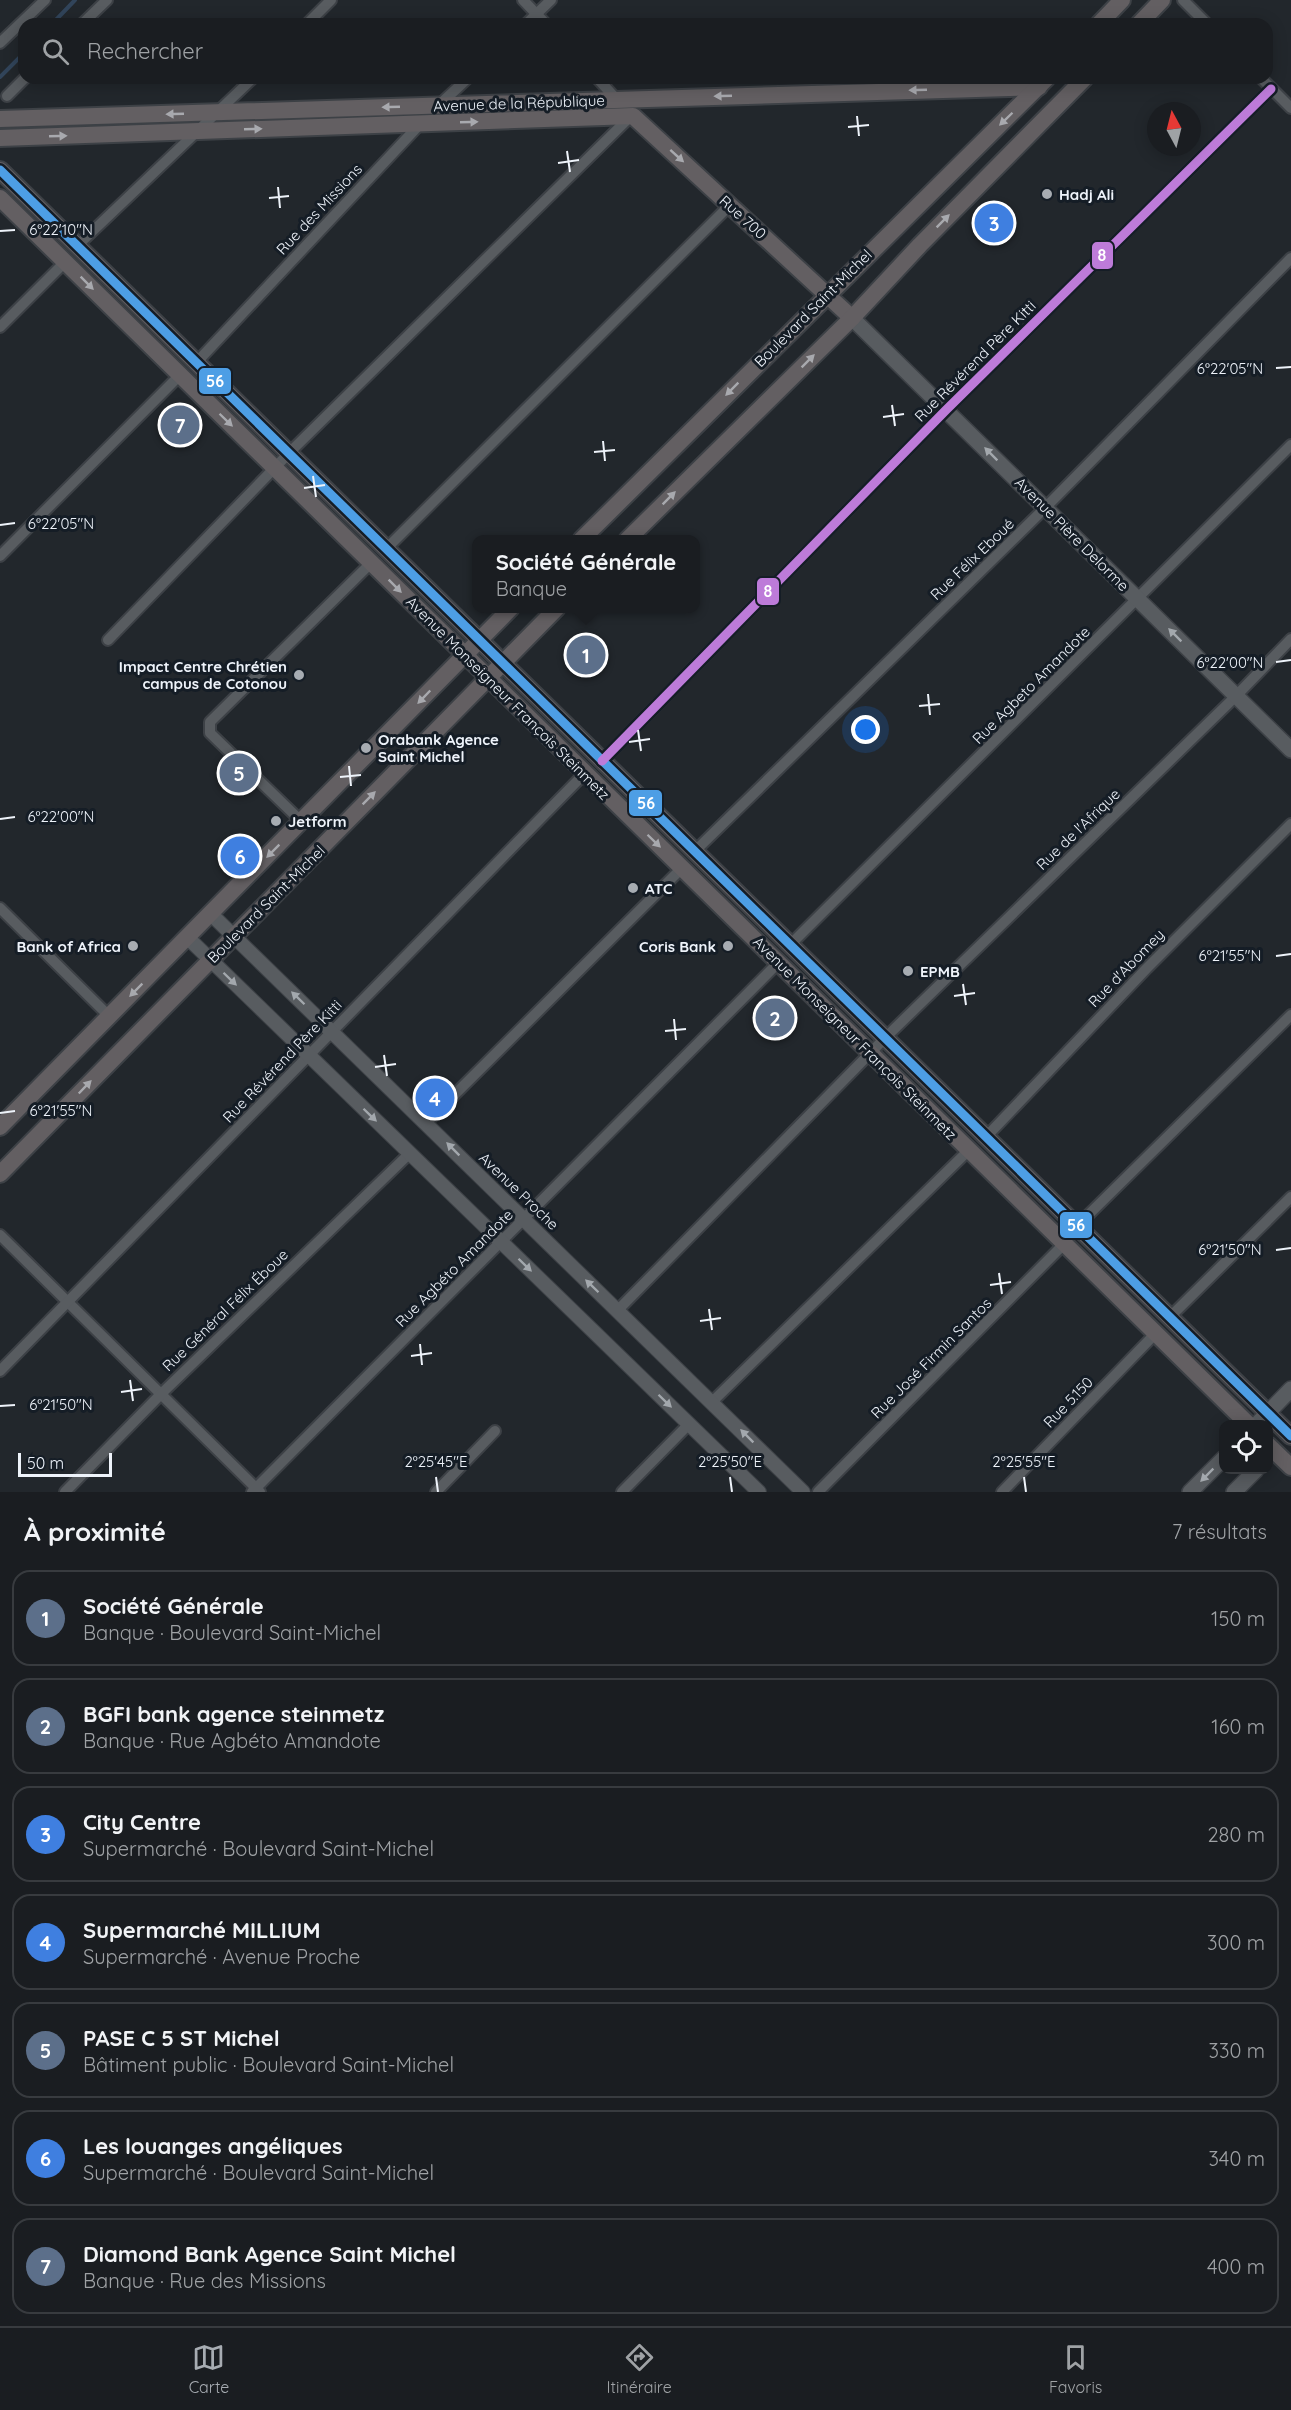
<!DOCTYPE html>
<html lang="fr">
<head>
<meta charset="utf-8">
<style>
  body { margin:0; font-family:Quicksand,sans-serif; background:#272a2e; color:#f1f3f6 }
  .controls { position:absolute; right:18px; bottom:18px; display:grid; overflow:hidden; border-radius:12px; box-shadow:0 3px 15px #0003 }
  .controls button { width:54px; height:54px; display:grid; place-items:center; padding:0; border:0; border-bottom:2px solid #383b3f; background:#1a1d21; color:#f1f3f6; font:30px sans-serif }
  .compass { position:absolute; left:1147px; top:102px; width:54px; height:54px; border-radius:50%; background:#1a1d21; box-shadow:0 3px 15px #0003; rotate:353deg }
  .scale { position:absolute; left:18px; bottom:15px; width:94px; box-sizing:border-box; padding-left:6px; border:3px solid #eef3fa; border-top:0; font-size:16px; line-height:21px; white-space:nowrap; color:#eef3fa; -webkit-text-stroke:4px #151d26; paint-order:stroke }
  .you { position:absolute; left:866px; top:730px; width:21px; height:21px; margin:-15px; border:4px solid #fff; border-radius:50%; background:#1a73e8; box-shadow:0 0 0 9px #1a73e833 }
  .badge { display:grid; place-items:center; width:39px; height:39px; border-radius:50%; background:#a7acb2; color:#fff; font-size:20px; font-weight:700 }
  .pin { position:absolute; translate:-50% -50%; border:3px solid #fff; box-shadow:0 2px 6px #0006 }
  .popup { position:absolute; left:472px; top:535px; width:228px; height:78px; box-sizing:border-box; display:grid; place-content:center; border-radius:12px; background:#1a1d21; filter:drop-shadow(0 2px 4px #0005); font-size:20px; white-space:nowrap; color:#9fa2a5 }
  .popup b { font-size:22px; color:#f1f3f6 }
  .popup::after { content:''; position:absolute; left:50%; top:100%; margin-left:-12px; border:12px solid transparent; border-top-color:#1a1d21 }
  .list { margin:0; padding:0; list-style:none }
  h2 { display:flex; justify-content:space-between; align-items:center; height:78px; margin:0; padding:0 24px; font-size:26px }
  h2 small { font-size:20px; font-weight:400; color:#9fa2a5 }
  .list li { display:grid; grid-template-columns:39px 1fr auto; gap:18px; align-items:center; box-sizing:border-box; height:96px; margin:0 12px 12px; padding:0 12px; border:2px solid #383b3f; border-radius:18px }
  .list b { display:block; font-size:22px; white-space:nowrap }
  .list p { margin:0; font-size:20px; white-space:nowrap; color:#9fa2a5 }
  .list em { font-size:20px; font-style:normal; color:#9fa2a5 }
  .icon { flex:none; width:33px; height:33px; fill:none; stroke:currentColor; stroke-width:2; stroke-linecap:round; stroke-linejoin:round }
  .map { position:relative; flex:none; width:1291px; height:1492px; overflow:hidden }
  .search { position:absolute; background:#1a1d21; box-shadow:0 3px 15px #0003; left:18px; right:18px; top:18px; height:66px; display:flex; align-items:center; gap:15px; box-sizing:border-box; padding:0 21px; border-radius:18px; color:#9fa2a5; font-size:22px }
  .sheet { height:834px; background:#1a1d21 }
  nav { display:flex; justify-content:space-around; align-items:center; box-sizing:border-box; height:84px; border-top:2px solid #383b3f; background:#1a1d21; font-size:16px; color:#9fa2a5 }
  nav a { display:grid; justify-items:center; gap:3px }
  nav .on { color:#a7acb2 }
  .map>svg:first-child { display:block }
</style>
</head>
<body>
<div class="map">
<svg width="1291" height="1492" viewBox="0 0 1291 1492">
  <rect width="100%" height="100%" fill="#22272c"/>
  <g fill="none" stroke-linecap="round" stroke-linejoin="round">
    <g stroke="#31445a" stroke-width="4">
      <polyline points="52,24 75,0"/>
      <polyline points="0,77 24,53"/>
    </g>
    <g stroke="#3d4146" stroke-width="14">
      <g id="minor">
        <polyline points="523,0 546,24"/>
        <polyline points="1183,0 1207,24"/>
        <polyline points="82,24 107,0"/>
        <polyline points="307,24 331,0"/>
        <polyline points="526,24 551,0"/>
        <polyline points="0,43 45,0"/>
        <polyline points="597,78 619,102"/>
        <polyline points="1261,78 1291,108"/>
        <polyline points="7,96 25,78"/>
        <polyline points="437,107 468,78"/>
        <polyline points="77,246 253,78"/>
        <polyline points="0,327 65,262"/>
        <polyline points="196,363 422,122"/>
        <polyline points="386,549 730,205"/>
        <polyline points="0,556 180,375"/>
        <polyline points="108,640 289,453 632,115"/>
        <polyline points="602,761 946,410 1271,89"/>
        <polyline points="302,822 210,733 210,722 371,563"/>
        <polyline points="695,851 1045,508 1291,258"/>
        <polyline points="0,908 110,1017"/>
        <polyline points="790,945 1291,445"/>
        <polyline points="426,1123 682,868"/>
        <polyline points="986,1137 1147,968 1291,824"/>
        <polyline points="1077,1226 1291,1015"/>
        <polyline points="0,1235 260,1492"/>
        <polyline points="617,1311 885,1038 1236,696 1291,639"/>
        <polyline points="1170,1317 1291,1197"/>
        <polyline points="0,1371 585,773"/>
        <polyline points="712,1402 969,1150"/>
        <polyline points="65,1492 161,1394 410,1153"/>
        <polyline points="252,1492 778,963"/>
        <polyline points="436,1492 495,1431"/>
        <polyline points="622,1492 689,1424"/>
        <polyline points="818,1492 1064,1244"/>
        <polyline points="1002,1492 1155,1334"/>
      </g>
    </g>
    <g stroke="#3d4146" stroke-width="16">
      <g id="tertiary">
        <polyline points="211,914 803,1492"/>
        <polyline points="188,938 759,1492"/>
      </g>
    </g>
    <g stroke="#3d4146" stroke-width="18">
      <g id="secondary">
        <polyline points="852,318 1291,750"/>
        <polyline points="1257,1424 1291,1389"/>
        <polyline points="1190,1492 1224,1458"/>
        <polyline points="1234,1492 1256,1470"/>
      </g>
    </g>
    <g stroke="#3d4146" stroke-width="20">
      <g id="primary">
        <polyline points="1099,24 1122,0"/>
        <polyline points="1139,24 1162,0"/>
        <polyline points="0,119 1039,87"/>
        <polyline points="0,138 633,116 852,318"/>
        <polyline points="0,170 1291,1436"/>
        <polyline points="0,198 1248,1424"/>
        <polyline points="581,540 1047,78"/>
        <polyline points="627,540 852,318 920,245 1085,78"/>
        <polyline points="0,1127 511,608"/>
        <polyline points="0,1174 557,608"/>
        <polyline points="1268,1445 1291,1467"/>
      </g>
    </g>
    <use href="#minor" stroke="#585c60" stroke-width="10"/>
    <use href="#tertiary" stroke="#585c60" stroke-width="14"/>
    <use href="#secondary" stroke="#585c60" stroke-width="15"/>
    <use href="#primary" stroke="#635f62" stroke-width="16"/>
    <g stroke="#151d26" stroke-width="14">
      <polyline id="bus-1" points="0,170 1291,1436"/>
    </g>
    <g stroke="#151d26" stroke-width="14">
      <polyline id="bus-2" points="602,761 946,410 1271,89"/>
    </g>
    <use href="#bus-1" stroke="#4d9ee5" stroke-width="9"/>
    <use href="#bus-2" stroke="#bd7bd9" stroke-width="9"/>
  </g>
  <defs><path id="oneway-solid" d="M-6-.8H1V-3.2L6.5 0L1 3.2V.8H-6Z" transform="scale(1.5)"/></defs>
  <g fill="#a8a9ae">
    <use href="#oneway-solid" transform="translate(918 90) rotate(178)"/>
    <use href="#oneway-solid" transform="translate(723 96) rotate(178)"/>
    <use href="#oneway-solid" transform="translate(391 107) rotate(178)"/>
    <use href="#oneway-solid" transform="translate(175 114) rotate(178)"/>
    <use href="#oneway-solid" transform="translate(1006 119) rotate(136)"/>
    <use href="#oneway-solid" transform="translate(469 122) rotate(-2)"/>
    <use href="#oneway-solid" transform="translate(253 129) rotate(-2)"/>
    <use href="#oneway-solid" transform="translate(58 136) rotate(-2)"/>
    <use href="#oneway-solid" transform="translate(677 156) rotate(42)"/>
    <use href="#oneway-solid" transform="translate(943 221) rotate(-45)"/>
    <use href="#oneway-solid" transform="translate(87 283) rotate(45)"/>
    <use href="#oneway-solid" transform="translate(808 361) rotate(-45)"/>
    <use href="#oneway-solid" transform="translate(732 389) rotate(135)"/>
    <use href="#oneway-solid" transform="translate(226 420) rotate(44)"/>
    <use href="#oneway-solid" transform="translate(669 498) rotate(-45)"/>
    <use href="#oneway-solid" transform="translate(395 586) rotate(45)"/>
    <use href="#oneway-solid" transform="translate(424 697) rotate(134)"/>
    <use href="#oneway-solid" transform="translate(369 798) rotate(-45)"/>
    <use href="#oneway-solid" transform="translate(654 841) rotate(44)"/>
    <use href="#oneway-solid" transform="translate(273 851) rotate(135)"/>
    <use href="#oneway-solid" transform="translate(136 990) rotate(135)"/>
    <use href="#oneway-solid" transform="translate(85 1087) rotate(-46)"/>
  </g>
  <g fill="#a3a8ad">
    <use href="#oneway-solid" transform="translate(991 454) rotate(-135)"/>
    <use href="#oneway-solid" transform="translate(1175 635) rotate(-135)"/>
    <use href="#oneway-solid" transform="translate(230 979) rotate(44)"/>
    <use href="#oneway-solid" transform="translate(298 998) rotate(-136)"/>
    <use href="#oneway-solid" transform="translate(370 1115) rotate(44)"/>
    <use href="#oneway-solid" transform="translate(453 1149) rotate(-135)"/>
    <use href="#oneway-solid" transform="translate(525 1265) rotate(44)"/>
    <use href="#oneway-solid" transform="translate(592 1286) rotate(-136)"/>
    <use href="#oneway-solid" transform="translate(665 1401) rotate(44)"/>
    <use href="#oneway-solid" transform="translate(747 1436) rotate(-135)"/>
    <use href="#oneway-solid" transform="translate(1207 1475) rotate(135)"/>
  </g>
  <path fill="none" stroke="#eef3fa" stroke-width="2" d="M857 116 859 136M848 127 869 125M567 151 570 172M558 163 579 160M278 187 280 208M269 198 289 196M0 231 15 230M1276 368 1291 367M892 405 895 426M883 417 904 414M603 441 605 461M594 452 615 450M313 476 316 497M304 488 325 485M0 525 15 523M1276 662 1291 660M928 694 930 715M919 706 940 704M638 730 641 751M629 742 650 739M349 766 351 786M340 777 361 775M0 819 15 817M1276 956 1291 954M963 984 966 1005M954 996 975 993M674 1019 676 1040M665 1031 686 1029M384 1055 387 1076M375 1067 396 1064M0 1113 15 1111M1276 1250 1291 1248M999 1273 1002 1294M990 1285 1011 1282M709 1309 712 1330M700 1321 721 1318M420 1344 422 1365M411 1356 432 1353M130 1380 133 1401M121 1392 142 1389M0 1406 15 1405M436 1477 438 1492M730 1477 732 1492M1024 1477 1026 1492"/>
  <g fill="#a7acb2" stroke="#151d26" stroke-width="2">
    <circle cx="1047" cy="194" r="6"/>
    <circle cx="299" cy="675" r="6"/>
    <circle cx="366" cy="748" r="6"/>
    <circle cx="276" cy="821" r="6"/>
    <circle cx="633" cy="888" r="6"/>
    <circle cx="133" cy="946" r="6"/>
    <circle cx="728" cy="946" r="6"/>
    <circle cx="908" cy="971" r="6"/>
  </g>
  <g text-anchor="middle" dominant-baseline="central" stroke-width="6" stroke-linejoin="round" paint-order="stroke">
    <g font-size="15" fill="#eef3fa" stroke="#151d26">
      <text transform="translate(519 103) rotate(-2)">Avenue de la République</text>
      <text transform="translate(319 209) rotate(-47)">Rue des Missions</text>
      <text transform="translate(743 217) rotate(42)">Rue 700</text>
      <text transform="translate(813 308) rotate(-45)">Boulevard Saint-Michel</text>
      <text transform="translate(975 361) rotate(-45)">Rue Révérend Père Kitti</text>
      <text transform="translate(1072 534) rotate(45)">Avenue Pière Delorme</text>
      <text transform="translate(972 559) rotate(-44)">Rue Félix Eboué</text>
      <text transform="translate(1031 685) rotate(-45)">Rue Agbeto Amandote</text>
      <text transform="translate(508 698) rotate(45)">Avenue Monseigneur François Steinmetz</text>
      <text transform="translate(1078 829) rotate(-44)">Rue de l'Afrique</text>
      <text transform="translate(266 904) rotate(-45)">Boulevard Saint-Michel</text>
      <text transform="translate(1126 968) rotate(-46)">Rue d'Abomey</text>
      <text transform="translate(855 1038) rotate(45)">Avenue Monseigneur François Steinmetz</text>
      <text transform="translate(282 1061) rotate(-46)">Rue Révérend Père Kitti</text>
      <text transform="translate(519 1191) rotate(44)">Avenue Proche</text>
      <text transform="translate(454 1268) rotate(-45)">Rue Agbéto Amandote</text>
      <text transform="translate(225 1310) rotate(-44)">Rue Général Félix Éboue</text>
      <text transform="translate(931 1358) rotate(-45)">Rue José Firmin Santos</text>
      <text transform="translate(1068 1402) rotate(-46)">Rue 5.150</text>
    </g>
    <g font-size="15" font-weight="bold" fill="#eef3fa" stroke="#151d26" text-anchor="start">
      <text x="1059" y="194">Hadj Ali</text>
      <text x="287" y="666" text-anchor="end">Impact Centre Chrétien<tspan x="287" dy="17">campus de Cotonou</tspan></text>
      <text x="378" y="739">Orabank Agence<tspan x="378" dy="17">Saint Michel</tspan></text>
      <text x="288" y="821">Jetform</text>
      <text x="645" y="888">ATC</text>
      <text x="121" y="946" text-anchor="end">Bank of Africa</text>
      <text x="716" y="946" text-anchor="end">Coris Bank</text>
      <text x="920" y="971">EPMB</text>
    </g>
  </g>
  <g font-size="15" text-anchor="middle" fill="#eef3fa" stroke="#151d26" stroke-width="6" stroke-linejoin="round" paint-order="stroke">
    <text x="61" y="235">6°22'10"N</text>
    <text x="1230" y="374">6°22'05"N</text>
    <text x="61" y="529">6°22'05"N</text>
    <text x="1230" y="668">6°22'00"N</text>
    <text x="61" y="822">6°22'00"N</text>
    <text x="1230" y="961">6°21'55"N</text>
    <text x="61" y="1116">6°21'55"N</text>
    <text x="1230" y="1255">6°21'50"N</text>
    <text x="61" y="1410">6°21'50"N</text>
    <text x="436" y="1467">2°25'45"E</text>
    <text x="730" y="1467">2°25'50"E</text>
    <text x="1024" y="1467">2°25'55"E</text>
  </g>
  <g stroke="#151d26" stroke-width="2">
    <rect x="1091" y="241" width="23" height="29" rx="6" fill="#bd7bd9"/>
    <rect x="198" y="367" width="34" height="28" rx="6" fill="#4d9ee5"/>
    <rect x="756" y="577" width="24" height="29" rx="6" fill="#bd7bd9"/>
    <rect x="628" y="789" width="35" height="28" rx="6" fill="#4d9ee5"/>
    <rect x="1059" y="1211" width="34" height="28" rx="6" fill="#4d9ee5"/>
  </g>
  <g font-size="16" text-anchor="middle" font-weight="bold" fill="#fff">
    <text x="1102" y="261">8</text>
    <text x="215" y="387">56</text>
    <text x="768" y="597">8</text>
    <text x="646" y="809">56</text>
    <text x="1076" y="1231">56</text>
  </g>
</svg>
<div class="controls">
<button><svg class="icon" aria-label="locate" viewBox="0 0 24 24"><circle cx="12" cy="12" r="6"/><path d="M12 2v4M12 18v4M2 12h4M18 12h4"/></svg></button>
</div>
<svg class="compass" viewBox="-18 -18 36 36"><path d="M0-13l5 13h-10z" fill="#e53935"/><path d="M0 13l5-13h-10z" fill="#9fa2a5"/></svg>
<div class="scale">50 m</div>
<div class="you"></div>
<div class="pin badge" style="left:586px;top:655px;background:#5c6f8a">1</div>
<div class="popup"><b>Société Générale</b>Banque</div>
<div class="pin badge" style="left:775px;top:1018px;background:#5c6f8a">2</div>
<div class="pin badge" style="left:994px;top:223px;background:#3f7fe0">3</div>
<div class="pin badge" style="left:435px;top:1098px;background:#3f7fe0">4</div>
<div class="pin badge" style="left:239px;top:773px;background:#5c6f8a">5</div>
<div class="pin badge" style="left:240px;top:856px;background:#3f7fe0">6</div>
<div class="pin badge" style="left:180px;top:425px;background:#5c6f8a">7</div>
<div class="search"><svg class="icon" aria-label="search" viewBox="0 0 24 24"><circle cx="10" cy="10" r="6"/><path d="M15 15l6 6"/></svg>Rechercher</div>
</div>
<section class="sheet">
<h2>À proximité<small>7 résultats</small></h2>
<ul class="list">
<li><span class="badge" style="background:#5c6f8a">1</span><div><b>Société Générale</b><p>Banque · Boulevard Saint-Michel</p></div><em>150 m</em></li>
<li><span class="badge" style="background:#5c6f8a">2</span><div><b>BGFI bank agence steinmetz</b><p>Banque · Rue Agbéto Amandote</p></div><em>160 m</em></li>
<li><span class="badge" style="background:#3f7fe0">3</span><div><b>City Centre</b><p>Supermarché · Boulevard Saint-Michel</p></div><em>280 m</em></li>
<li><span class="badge" style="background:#3f7fe0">4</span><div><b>Supermarché MILLIUM</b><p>Supermarché · Avenue Proche</p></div><em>300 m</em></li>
<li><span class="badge" style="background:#5c6f8a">5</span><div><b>PASE C 5 ST Michel</b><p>Bâtiment public · Boulevard Saint-Michel</p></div><em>330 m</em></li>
<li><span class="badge" style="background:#3f7fe0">6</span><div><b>Les louanges angéliques</b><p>Supermarché · Boulevard Saint-Michel</p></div><em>340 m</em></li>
<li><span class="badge" style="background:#5c6f8a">7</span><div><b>Diamond Bank Agence Saint Michel</b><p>Banque · Rue des Missions</p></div><em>400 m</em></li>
</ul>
</section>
<nav>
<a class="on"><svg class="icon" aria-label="map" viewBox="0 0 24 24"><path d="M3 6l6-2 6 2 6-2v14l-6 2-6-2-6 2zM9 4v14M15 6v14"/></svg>Carte</a>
<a><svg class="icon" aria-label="directions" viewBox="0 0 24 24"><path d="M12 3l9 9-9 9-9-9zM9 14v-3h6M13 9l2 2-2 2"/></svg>Itinéraire</a>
<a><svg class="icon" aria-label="saved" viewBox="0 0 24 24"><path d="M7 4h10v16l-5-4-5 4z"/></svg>Favoris</a>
</nav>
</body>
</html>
